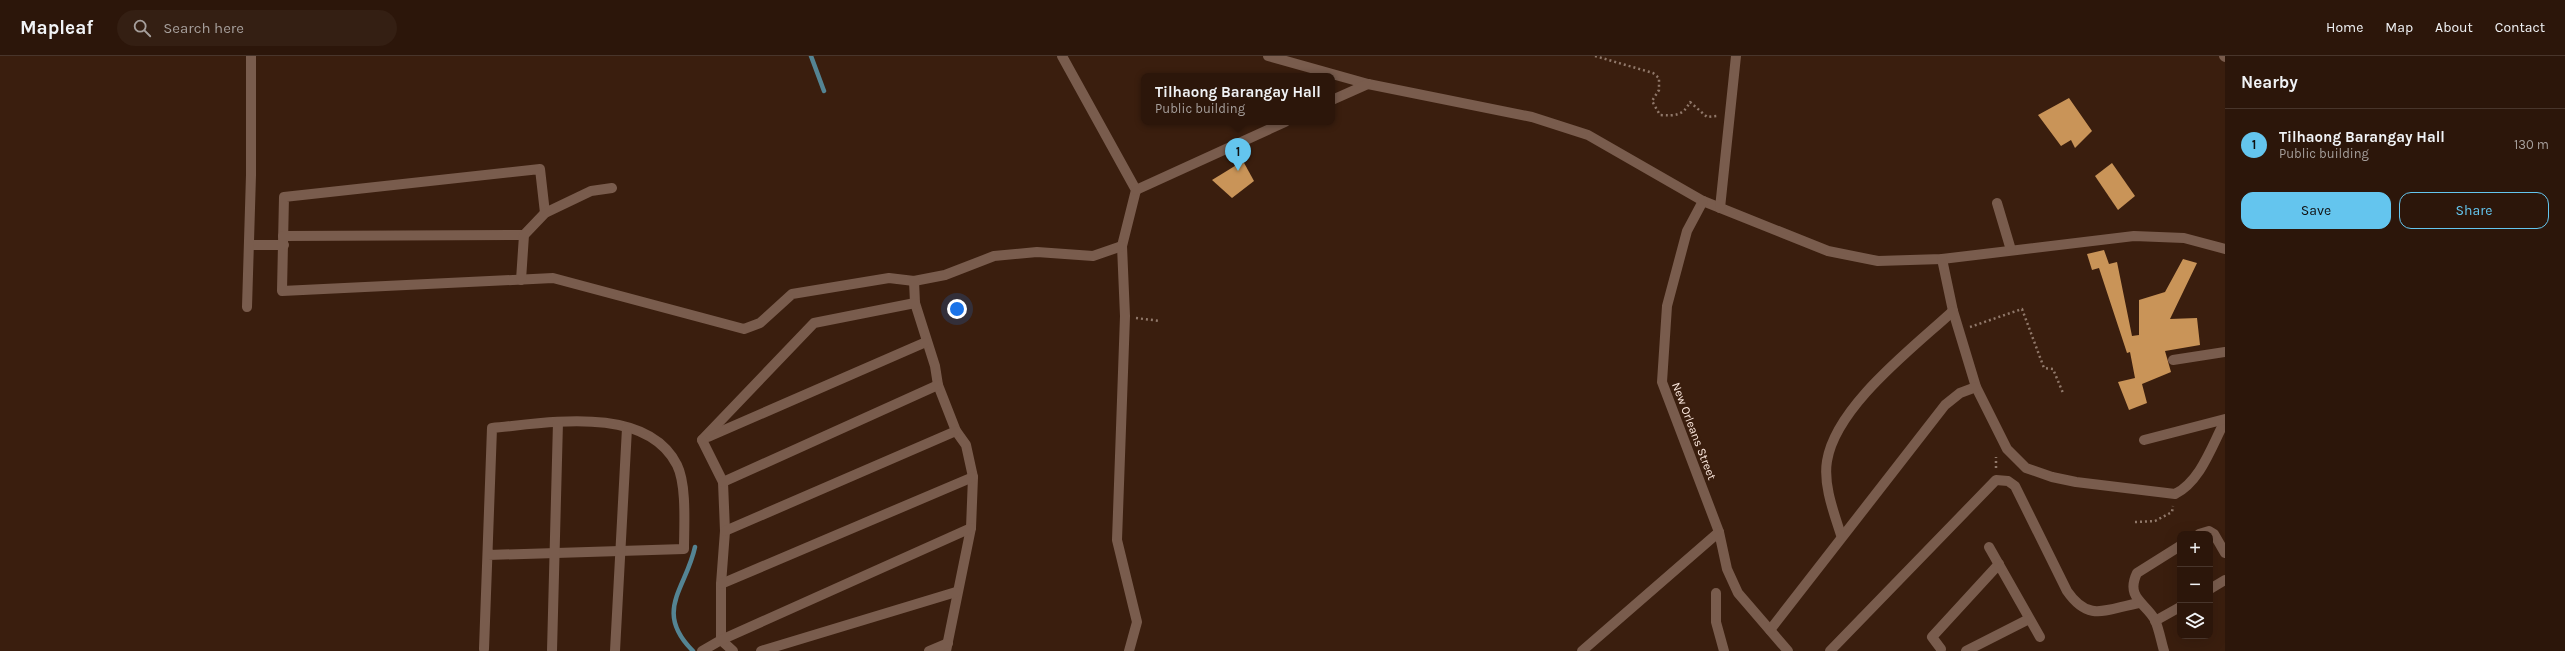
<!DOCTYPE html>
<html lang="en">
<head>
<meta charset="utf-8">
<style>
  body { margin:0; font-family:Karla,sans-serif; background:#341f13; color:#f1f3f6 }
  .controls { position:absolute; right:12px; bottom:12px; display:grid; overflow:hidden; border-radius:8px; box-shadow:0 4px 16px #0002 }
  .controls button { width:36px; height:36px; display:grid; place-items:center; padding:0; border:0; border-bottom:1px solid #48352b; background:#2c160a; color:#f1f3f6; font:20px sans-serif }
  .you { position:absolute; left:957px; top:253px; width:14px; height:14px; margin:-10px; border:3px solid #fff; border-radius:50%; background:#1a73e8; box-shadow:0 0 0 6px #1a73e833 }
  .badge { display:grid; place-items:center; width:26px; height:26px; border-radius:50%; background:#64c5ee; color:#111; font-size:13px; font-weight:700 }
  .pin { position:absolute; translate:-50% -33px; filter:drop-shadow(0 1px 2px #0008) }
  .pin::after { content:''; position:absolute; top:21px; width:14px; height:12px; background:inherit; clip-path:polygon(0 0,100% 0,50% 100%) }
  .popup { position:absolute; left:1141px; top:17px; width:194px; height:52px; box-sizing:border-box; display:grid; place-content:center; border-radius:8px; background:#2c160a; filter:drop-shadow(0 1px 3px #0005); font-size:13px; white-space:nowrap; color:#a69f9c }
  .popup b { font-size:15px; color:#f1f3f6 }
  .popup::after { content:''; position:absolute; left:50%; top:100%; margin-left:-8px; border:8px solid transparent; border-top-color:#2c160a }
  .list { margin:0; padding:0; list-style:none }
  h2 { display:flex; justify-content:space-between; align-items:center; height:52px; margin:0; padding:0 16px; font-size:17px }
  h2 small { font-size:13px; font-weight:400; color:#a69f9c }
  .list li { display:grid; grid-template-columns:26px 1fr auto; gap:12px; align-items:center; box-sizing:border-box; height:72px; padding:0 16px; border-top:1px solid #48352b }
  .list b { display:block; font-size:15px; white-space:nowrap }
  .list p { margin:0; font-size:13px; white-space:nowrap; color:#a69f9c }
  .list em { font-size:13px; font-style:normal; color:#a69f9c }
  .actions { display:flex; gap:8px; padding:12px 16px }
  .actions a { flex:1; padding:9px 0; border:1px solid #64c5ee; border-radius:12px; text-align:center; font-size:14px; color:#64c5ee }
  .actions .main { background:#64c5ee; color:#111 }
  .icon { flex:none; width:22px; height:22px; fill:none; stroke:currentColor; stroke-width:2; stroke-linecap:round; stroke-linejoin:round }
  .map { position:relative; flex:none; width:2225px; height:595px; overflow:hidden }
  header { display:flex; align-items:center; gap:24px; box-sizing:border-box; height:56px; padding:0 20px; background:#2c160a; border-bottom:1px solid #48352b }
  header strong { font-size:19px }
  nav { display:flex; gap:22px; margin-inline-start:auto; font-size:14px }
  .search { width:280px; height:36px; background:#341f13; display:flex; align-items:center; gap:10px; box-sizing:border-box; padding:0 14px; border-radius:22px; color:#a69f9c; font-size:15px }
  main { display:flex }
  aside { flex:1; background:#2c160a }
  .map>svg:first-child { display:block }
</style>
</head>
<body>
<header>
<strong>Mapleaf</strong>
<div class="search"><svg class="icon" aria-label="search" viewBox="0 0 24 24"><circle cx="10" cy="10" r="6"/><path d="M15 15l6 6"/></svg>Search here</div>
<nav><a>Home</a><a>Map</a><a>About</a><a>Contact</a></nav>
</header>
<main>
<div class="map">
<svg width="2225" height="595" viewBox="0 0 2225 595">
  <rect width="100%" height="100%" fill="#3a1e0e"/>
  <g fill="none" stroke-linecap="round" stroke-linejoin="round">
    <g stroke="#548493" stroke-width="4.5">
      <polyline points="811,0 824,35"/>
      <path d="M693 595C653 555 686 533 695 491"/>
    </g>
  </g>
  <g fill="#c99458">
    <polygon points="2069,42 2092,75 2075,92 2071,84 2061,90 2038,59"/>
    <polygon points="1243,105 1254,125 1232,142 1212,124"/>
    <polygon points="2112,107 2135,140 2118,154 2095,120"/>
    <polygon points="2104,194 2109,208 2117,206 2132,280 2139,279 2139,244 2165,236 2183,203 2197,207 2170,263 2197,262 2200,289 2165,295 2171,316 2142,328 2147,347 2129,354 2118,326 2135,322 2130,296 2127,297 2099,212 2092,214 2087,198"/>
  </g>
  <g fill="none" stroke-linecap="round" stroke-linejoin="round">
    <g stroke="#90786a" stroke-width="2.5" stroke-dasharray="2 3" stroke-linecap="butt">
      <path d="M1595 0 1653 17 1659 22V34L1652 45 1660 59C1675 60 1683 60 1690 46L1707 61 1717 60"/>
      <polyline points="1136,262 1160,265"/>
      <polyline points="1970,271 2022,253 2044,312 2053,313 2063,337"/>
      <polyline points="1996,412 1996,401"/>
      <polyline points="2135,466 2155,465 2172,456 2173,450"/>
    </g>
    <g stroke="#795c4d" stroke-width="10">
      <polyline points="1062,0 1136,134 1122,190 1125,260 1117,484 1137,566 1129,595"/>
      <polyline points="1268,0 1368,28 1532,61 1588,79 1703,145 1828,195 1878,205 1942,203 2134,180 2184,182 2225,193"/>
      <polyline points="2224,0 2225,1"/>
      <polyline points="1332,44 1368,28"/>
      <polyline points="1136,134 1285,66"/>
      <polyline points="1703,145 1687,175 1667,250 1662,326 1719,476 1727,513 1738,537 1788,595"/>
      <polyline points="1997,147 2011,194"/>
      <polyline points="1720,152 1736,0"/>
      <polyline points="545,157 540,113 284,141 282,235 553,222 744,273 760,267 792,238 889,222 914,225 945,219 994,200 1037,196 1093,200 1122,190"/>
      <polyline points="283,180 524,179"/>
      <polyline points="249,189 284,189"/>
      <path d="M1942 203 1953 255 1976 331 2007 393 2026 412 2052 421 2076 426 2175 438C2201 425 2212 389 2225 365"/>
      <polyline points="521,224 524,179 545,157 591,135 612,132"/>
      <polyline points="914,225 915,247 935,310 938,329 956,375 966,389 973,421 971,472 946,595"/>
      <polyline points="247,251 251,119 251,0"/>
      <polyline points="2173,304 2225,296"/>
      <polyline points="708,381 926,286"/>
      <polyline points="702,384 814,267 915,247"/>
      <polyline points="702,384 723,426 725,475 721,528 721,584 733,595"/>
      <polyline points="2144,384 2225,363"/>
      <polyline points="723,426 938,329"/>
      <polyline points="725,475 956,375"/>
      <polyline points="2199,478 2209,475 2214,478 2225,497"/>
      <path d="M1841 479C1834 457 1823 429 1827 405 1836 350 1913 292 1953 255"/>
      <polyline points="1989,491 2040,581"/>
      <polyline points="721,528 973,421"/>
      <polyline points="2210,533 2225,524"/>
      <polyline points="1716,537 1716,566 1724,595"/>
      <polyline points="2155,565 2180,551"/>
      <polyline points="1770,574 1945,349 1960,337 1976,331"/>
      <path d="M484 593 492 372C547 367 646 348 677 409 687 429 684 471 684 493L488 499"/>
      <polyline points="1941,593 1932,581 1999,508"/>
      <polyline points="552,595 558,366"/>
      <polyline points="615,595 627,372"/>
      <polyline points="702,595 721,584 971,472"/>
      <polyline points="761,595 956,536"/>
      <polyline points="929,595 948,587"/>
      <polyline points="1582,595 1719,476"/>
      <path d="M1830 595 1996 424 2008 425 2015 430 2067 535C2089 567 2106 553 2139 547"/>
      <polyline points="1966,595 2029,563"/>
      <path d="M2164 595C2161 585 2159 573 2155 564 2146 547 2125 542 2137 517L2180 490"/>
    </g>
  </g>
  <g text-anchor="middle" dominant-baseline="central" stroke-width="4" stroke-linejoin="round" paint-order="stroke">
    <g font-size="12" fill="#fde9df" stroke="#3a1e0e">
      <text transform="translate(1694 375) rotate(69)">New Orleans Street</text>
    </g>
  </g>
</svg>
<div class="controls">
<button>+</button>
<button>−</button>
<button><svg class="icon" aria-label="layers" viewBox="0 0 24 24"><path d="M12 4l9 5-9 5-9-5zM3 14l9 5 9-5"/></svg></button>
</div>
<div class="you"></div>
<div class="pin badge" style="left:1238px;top:115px">1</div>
<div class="popup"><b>Tilhaong Barangay Hall</b>Public building</div>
</div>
<aside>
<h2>Nearby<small></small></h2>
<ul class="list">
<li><span class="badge">1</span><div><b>Tilhaong Barangay Hall</b><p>Public building</p></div><em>130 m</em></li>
</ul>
<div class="actions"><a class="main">Save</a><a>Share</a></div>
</aside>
</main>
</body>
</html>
